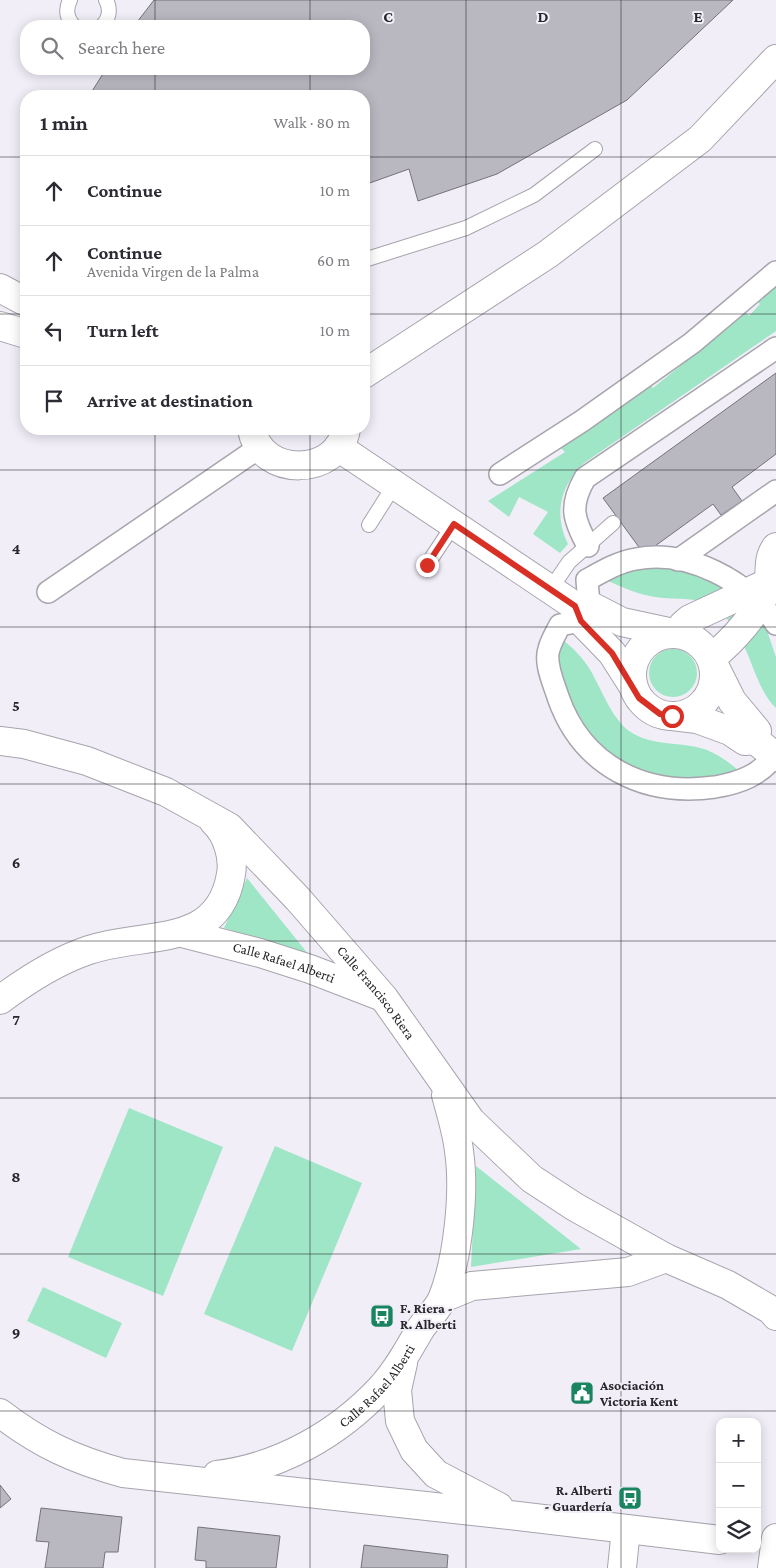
<!DOCTYPE html>
<html lang="en">
<head>
<meta charset="utf-8">
<style>
  body { margin:0; font-family:"Crimson Pro",serif; background:#f7f7f7; color:#2b2b33 }
  .controls { position:absolute; right:15px; bottom:15px; display:grid; overflow:hidden; border-radius:10px; box-shadow:0 2px 12px #0003 }
  .controls button { width:45px; height:45px; display:grid; place-items:center; padding:0; border:0; border-bottom:1px solid #e1e1e2; background:#fff; color:#2b2b33; font:25px sans-serif }
  .stop { position:absolute; width:15px; height:15px; margin:-11px; border:4px solid #d93025; border-radius:50%; background:#fff }
  .stop.end { background:#d93025; border-color:#fff; box-shadow:0 1px 5px #0008 }
  .list { margin:0; padding:0; list-style:none }
  h2 { display:flex; justify-content:space-between; align-items:center; height:65px; margin:0; padding:0 20px; font-size:21px }
  h2 small { font-size:16px; font-weight:400; color:#7c7c81 }
  .list li { display:grid; grid-template-columns:32px 1fr auto; gap:15px; align-items:center; box-sizing:border-box; height:70px; padding:0 20px; border-top:1px solid #e1e1e2 }
  .list b { display:block; font-size:19px; white-space:nowrap }
  .list p { margin:0; font-size:16px; white-space:nowrap; color:#7c7c81 }
  .list em { font-size:16px; font-style:normal; color:#7c7c81 }
  .icon { flex:none; width:28px; height:28px; fill:none; stroke:currentColor; stroke-width:2; stroke-linecap:round; stroke-linejoin:round }
  .map { position:relative; flex:none; width:776px; height:1568px; overflow:hidden }
  .search { position:absolute; background:#fff; box-shadow:0 2px 12px #0003; left:20px; top:20px; width:350px; height:55px; display:flex; align-items:center; gap:12px; box-sizing:border-box; padding:0 18px; border-radius:20px; color:#7c7c81; font-size:19px }
  .panel { position:absolute; background:#fff; box-shadow:0 2px 12px #0003; left:20px; top:90px; width:350px; height:345px; border-radius:20px }
  .map>svg:first-child { display:block }
</style>
</head>
<body>
<div class="map">
<svg width="776" height="1568" viewBox="0 0 776 1568">
  <rect width="100%" height="100%" fill="#f1eef8"/>
  <g fill="#9fe6c6">
    <path d="M776 278V331L584 463C561 485 553 513 568 544L560 553 533 534 548 512 519 497 509 517 488 501 565 452 558 445 648 382 653 388 705 346 740 308 749 316 760 304 753 297Z"/>
    <path d="M648 565 693 570 733 589 763 619 776 657V708C757 691 751 653 736 631 709 588 689 604 650 596 634 593 618 585 603 579Z"/>
    <path d="M559 637C572 647 584 658 592 673 602 691 612 718 629 731 652 747 682 741 707 750 719 755 729 762 739 771L733 776 660 780 612 757 576 722 556 660Z"/>
    <circle cx="673" cy="673" r="24"/>
    <polygon points="247,878 309,955 224,928"/>
    <polygon points="129,1108 223,1147 163,1296 68,1257"/>
    <polygon points="275,1146 362,1183 292,1351 204,1314"/>
    <polygon points="476,1166 581,1249 471,1267"/>
    <polygon points="43,1287 122,1323 106,1358 27,1321"/>
  </g>
  <g fill="#b9b7c0" stroke="#75727b">
    <polygon points="154,0 733,0 627,100 497,174 418,201 409,169 364,185 364,96 89,96 106,69 364,69 364,26 134,26"/>
    <polygon points="776,373 776,454 732,487 742,501 721,515 713,504 644,554 603,498"/>
    <polygon points="0,1485 11,1499 0,1508"/>
    <polygon points="41,1508 122,1517 118,1552 105,1552 103,1568 45,1568 49,1542 36,1541"/>
    <polygon points="198,1527 280,1536 276,1568 206,1568 206,1561 195,1560"/>
    <polygon points="364,1545 448,1555 447,1568 361,1568"/>
  </g>
  <g fill="none" stroke-linecap="round" stroke-linejoin="round">
    <g stroke="#a7a4ad" stroke-width="16">
      <g id="service">
        <path d="M70 0C65 10 67 19 74 26"/>
        <path d="M102 26C109 19 111 9 106 0"/>
        <polyline points="364,260 466,228 534,195 595,149"/>
        <polyline points="369,525 395,484"/>
        <polyline points="427,565 454,524"/>
        <polyline points="550,590 569,562 613,523"/>
      </g>
    </g>
    <g stroke="#a7a4ad" stroke-width="24">
      <g id="pedestrian">
        <polyline points="500,474 582,421 692,343 776,272"/>
        <path d="M588 546C573 519 569 506 585 478L776 348"/>
        <polyline points="678,560 776,491"/>
        <polyline points="48,592 260,447"/>
        <path d="M589 605 587 580C603 571 618 562 636 559 687 549 749 581 776 624"/>
        <path d="M581 621 560 625C556 633 551 641 549 649 544 663 554 684 558 697 582 766 644 797 715 787 739 783 762 775 776 753"/>
      </g>
    </g>
    <g stroke="#a7a4ad" stroke-width="30">
      <g id="minor">
        <polyline points="679,634 683,625 690,619 776,579"/>
        <path d="M711 658C731 643 762 609 768 585 771 571 767 559 776 547"/>
        <path id="s1" d="M0 741 24 744 87 761 166 792 229 827 298 899 384 998 471 1121 532 1179 575 1207 666 1258 728 1285 771 1310 776 1316"/>
        <path id="s2" d="M182 933 260 953 310 969 380 996"/>
        <path d="M0 1000C28 979 56 961 89 950 144 931 219 950 231 874 234 857 227 834 214 822"/>
        <polyline points="443,1298 472,1286 628,1272 666,1258"/>
        <polyline points="403,1363 397,1390 400,1421 414,1450 436,1474 499,1507"/>
        <path d="M0 1413C40 1444 75 1460 123 1473L518 1516 720 1540"/>
        <path id="s3" d="M217 1475C280 1467 338 1434 381 1388 398 1370 409 1348 421 1328 428 1318 439 1308 443 1297 458 1258 465 1192 459 1151 457 1132 451 1114 446 1095"/>
        <polyline points="622,1568 626,1529"/>
        <polyline points="772,1568 776,1538"/>
      </g>
    </g>
    <g stroke="#a7a4ad" stroke-width="30">
      <g id="tertiary">
        <polyline points="0,288 26,302"/>
        <polyline points="0,326 26,334"/>
        <polyline points="364,374 548,254 700,139 776,59"/>
        <path d="M252 429C260 478 338 477 346 429"/>
        <polyline points="338,447 575,606 581,621 612,653 633,686"/>
        <polyline points="575,606 589,605 622,622 673,633"/>
        <circle cx="673" cy="675" r="41"/>
        <polyline points="713,663 732,701 757,731 755,740"/>
        <polyline points="672,716 697,719 730,731 745,741 755,740 776,757"/>
      </g>
    </g>
    <use href="#service" stroke="#fff" stroke-width="14"/>
    <use href="#pedestrian" stroke="#fff" stroke-width="21"/>
    <use href="#minor" stroke="#fff" stroke-width="28"/>
    <use href="#tertiary" stroke="#fff" stroke-width="28"/>
  </g>
  <g fill="none" stroke-linecap="round" stroke-linejoin="round">
    <polyline stroke="#d93025" stroke-width="6" points="427,565 454,524 575,606 581,621 612,653 639,698 660,714 672,716"/>
  </g>
  <path fill="none" stroke="#272629" stroke-width="1" stroke-opacity="0.55" d="M155 0V26M310 0V26M466 0V1568M621 0V1568M155 69V96M310 69V96M0 157H26M364 157H776M0 314H26M364 314H776M155 429V1568M310 429V1568M0 470H776M0 627H776M0 784H776M0 941H776M0 1098H776M0 1254H776M0 1411H776"/>
  <defs>
    <g id="bus-square" transform="scale(1.25)"><rect x="-9" y="-9" width="18" height="18" rx="4" fill="#1a8461" stroke="#f1eef8"/><path d="M-5-6H5V4H4V6H2V4H-2V6H-4V4H-5ZM-3.5-4V0h7V-4ZM-3.5 1.2v1.5H-2V1.2ZM2 1.2v1.5H3.5V1.2Z" fill="#fff"/></g>
    <g id="civic-square" transform="scale(1.25)"><rect x="-9" y="-9" width="18" height="18" rx="4" fill="#1a8461" stroke="#f1eef8"/><path d="M-.6-6.5H3V-4.5H.6V-3L4-1V1h2V6H-6V1h2V-1L-.6-3ZM-1.2 2.5V6h2.4V2.5Z" fill="#fff"/></g>
  </defs>
  <g fill-rule="evenodd">
    <use href="#bus-square" x="382" y="1316"/>
    <use href="#civic-square" x="582" y="1393"/>
    <use href="#bus-square" x="630" y="1498"/>
  </g>
  <g text-anchor="middle" dominant-baseline="central" stroke-width="4" stroke-linejoin="round" paint-order="stroke">
    <g font-size="14" fill="#272629" stroke="#f1eef8">
      <text stroke="none"><textPath href="#s2" startOffset="106">Calle Rafael Alberti</textPath></text>
      <text stroke="none"><textPath href="#s1" startOffset="468">Calle Francisco Riera</textPath></text>
      <text stroke="none"><textPath href="#s3" startOffset="188">Calle Rafael Alberti</textPath></text>
    </g>
    <g font-size="14" font-weight="bold" fill="#272629" stroke="#f1eef8" text-anchor="start">
      <text x="400" y="1308">F. Riera -<tspan x="400" dy="16">R. Alberti</tspan></text>
      <text x="600" y="1385">Asociación<tspan x="600" dy="16">Victoria Kent</tspan></text>
      <text x="612" y="1490" text-anchor="end">R. Alberti<tspan x="612" dy="16">- Guardería</tspan></text>
    </g>
  </g>
  <g font-size="16" text-anchor="middle" font-weight="bold" fill="#272629" stroke="#f1eef8" stroke-width="4" stroke-linejoin="round" paint-order="stroke">
    <text x="388" y="22">C</text>
    <text x="543" y="22">D</text>
    <text x="698" y="22">E</text>
    <text x="16" y="554">4</text>
    <text x="16" y="711">5</text>
    <text x="16" y="868">6</text>
    <text x="16" y="1025">7</text>
    <text x="16" y="1182">8</text>
    <text x="16" y="1338">9</text>
  </g>
</svg>
<div class="controls">
<button>+</button>
<button>−</button>
<button><svg class="icon" aria-label="layers" viewBox="0 0 24 24"><path d="M12 4l9 5-9 5-9-5zM3 14l9 5 9-5"/></svg></button>
</div>
<div class="stop" style="left:672px;top:716px"></div>
<div class="stop end" style="left:427px;top:565px"></div>
<div class="search"><svg class="icon" aria-label="search" viewBox="0 0 24 24"><circle cx="10" cy="10" r="6"/><path d="M15 15l6 6"/></svg>Search here</div>
<section class="panel">
<h2>1 min<small>Walk · 80 m</small></h2>
<ul class="list">
<li><svg class="icon" aria-label="ahead" viewBox="0 0 24 24"><path d="M12 20V5M6 11l6-6 6 6"/></svg><div><b>Continue</b></div><em>10 m</em></li>
<li><svg class="icon" aria-label="ahead" viewBox="0 0 24 24"><path d="M12 20V5M6 11l6-6 6 6"/></svg><div><b>Continue</b><p>Avenida Virgen de la Palma</p></div><em>60 m</em></li>
<li><svg class="icon" aria-label="left" viewBox="0 0 24 24"><path d="M17 20v-9H6M10 6l-5 5 5 5"/></svg><div><b>Turn left</b></div><em>10 m</em></li>
<li><svg class="icon" aria-label="arrive" viewBox="0 0 24 24"><path d="M6 21V4h12l-3 4 3 4H6"/></svg><div><b>Arrive at destination</b></div></li>
</ul>
</section>
</div>
</body>
</html>
